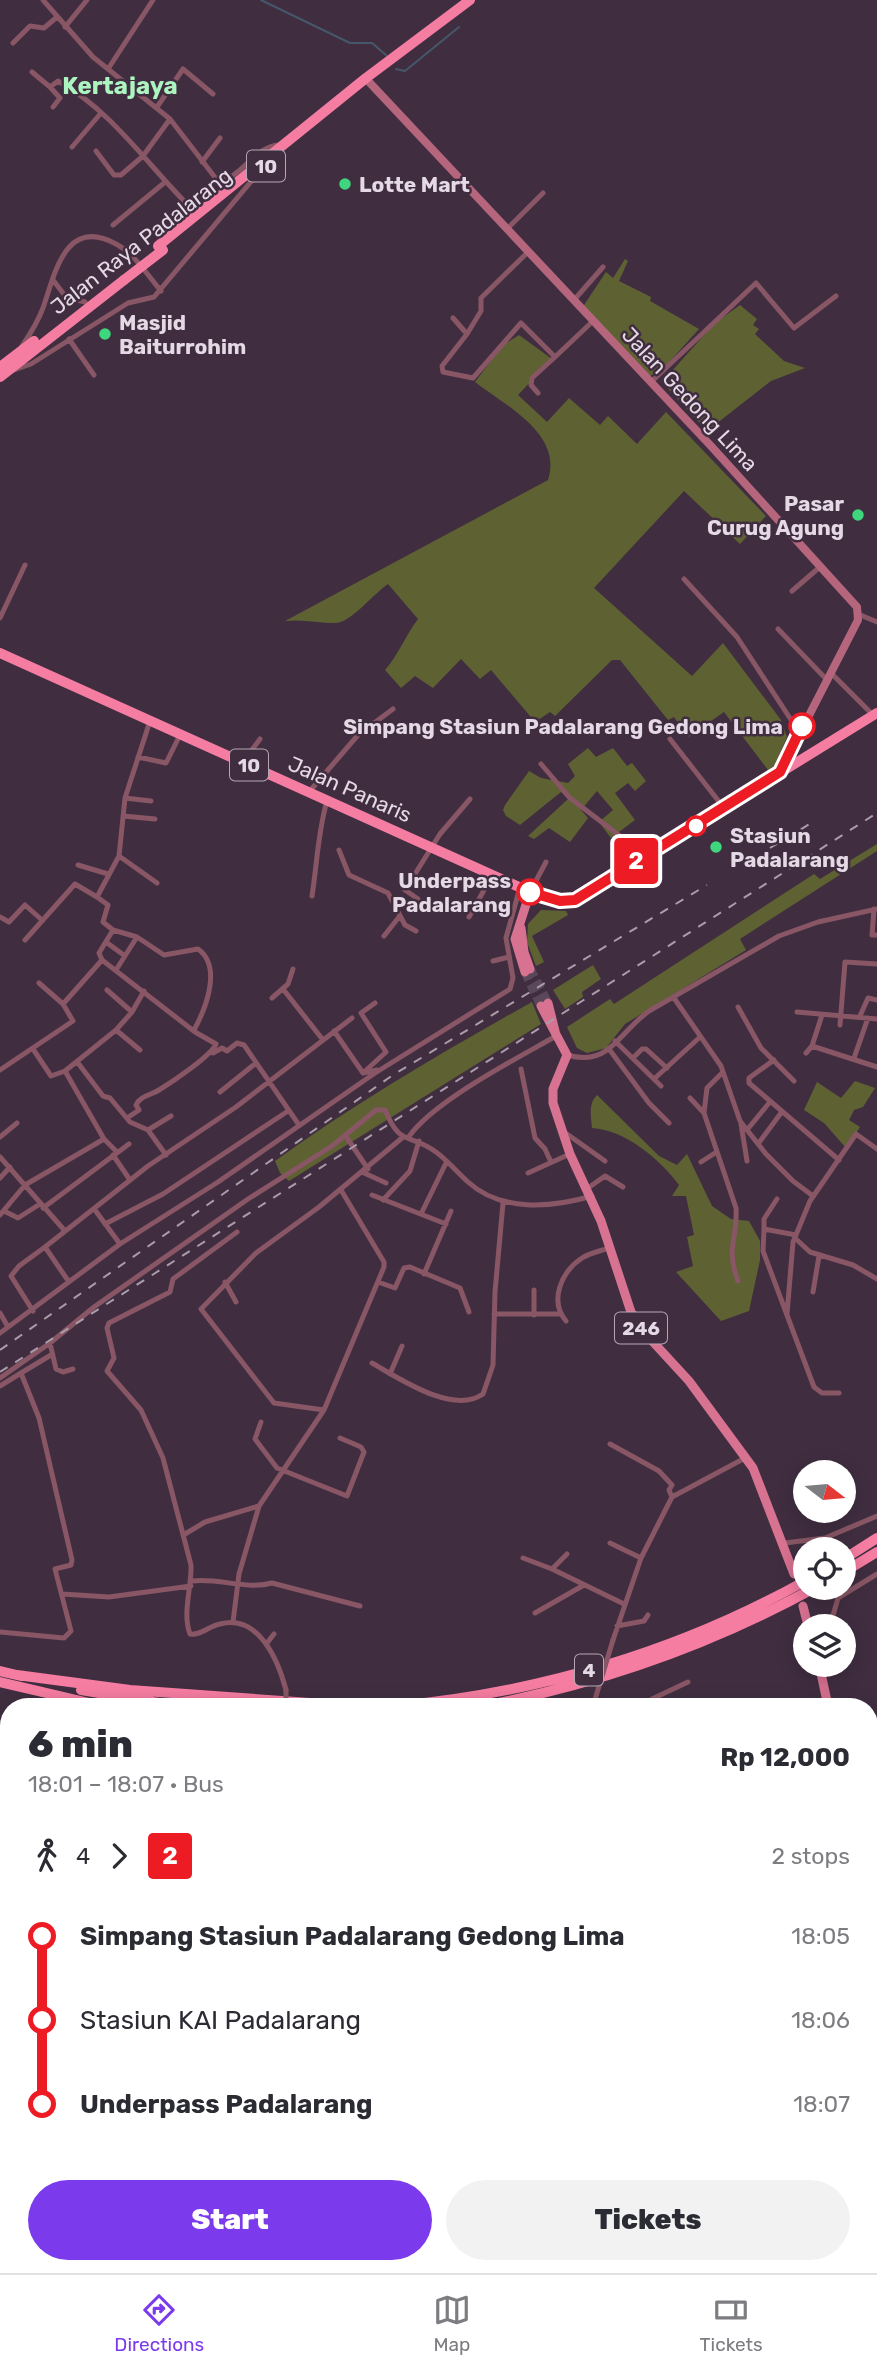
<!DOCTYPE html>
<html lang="en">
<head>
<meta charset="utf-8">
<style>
	:root { --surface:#fff; --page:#f2f2f3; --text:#2b2b33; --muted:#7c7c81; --line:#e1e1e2; --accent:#7c3aed }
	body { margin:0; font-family:Rubik,sans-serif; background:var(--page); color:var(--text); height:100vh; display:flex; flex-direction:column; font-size:26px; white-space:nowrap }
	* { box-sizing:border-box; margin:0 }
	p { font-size:23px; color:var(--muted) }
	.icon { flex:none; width:38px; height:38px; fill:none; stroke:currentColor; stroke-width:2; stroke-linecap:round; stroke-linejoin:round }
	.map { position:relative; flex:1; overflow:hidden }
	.drawer { position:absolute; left:0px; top:1698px; width:878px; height:576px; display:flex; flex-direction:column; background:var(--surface); border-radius:28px 28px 0 0; box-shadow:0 4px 18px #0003 }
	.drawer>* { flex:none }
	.badge { padding:0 14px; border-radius:5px; font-size:24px; line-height:46px }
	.needle { width:46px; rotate:106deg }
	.fabs { position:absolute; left:793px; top:1460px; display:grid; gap:14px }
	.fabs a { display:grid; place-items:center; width:63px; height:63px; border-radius:50%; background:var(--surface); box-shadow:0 4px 18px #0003; font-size:35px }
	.map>.badge { position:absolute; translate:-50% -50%; box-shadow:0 0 0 4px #fff }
	.legs { display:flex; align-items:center; gap:10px; height:77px; padding:0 28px; font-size:23px }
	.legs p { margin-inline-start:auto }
	.summary { display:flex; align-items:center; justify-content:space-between; height:119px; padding:0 28px }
	h1 { font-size:38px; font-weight:800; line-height:52px }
	.primary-button { display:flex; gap:14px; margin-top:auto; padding:14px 28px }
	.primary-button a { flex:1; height:80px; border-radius:42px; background:var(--accent); color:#fff; font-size:28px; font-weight:800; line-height:80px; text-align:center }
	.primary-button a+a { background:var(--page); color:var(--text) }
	ul { padding:0 28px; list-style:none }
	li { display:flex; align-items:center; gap:24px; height:84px; font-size:26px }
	li i { display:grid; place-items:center; width:10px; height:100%; margin:0 9px; background:currentColor }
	li i::after { content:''; width:18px; height:18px; margin:-9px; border:5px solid; border-radius:50%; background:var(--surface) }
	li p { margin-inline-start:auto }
	li:first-child i { background:linear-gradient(#0000 50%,currentColor 0) }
	li:last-child i { background:linear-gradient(currentColor 50%,#0000 0) }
	.menu { display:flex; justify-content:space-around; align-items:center; height:98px; border-top:2px solid var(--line); background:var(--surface); font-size:19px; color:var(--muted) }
	.menu a { display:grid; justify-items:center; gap:4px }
	.menu .active { color:var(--accent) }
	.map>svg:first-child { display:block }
	.green { fill:#5e6132 }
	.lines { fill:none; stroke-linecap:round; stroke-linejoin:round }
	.stream { stroke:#45586a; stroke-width:2 }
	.primary-tunnel { stroke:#594859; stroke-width:9; stroke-dasharray:9 4.5; stroke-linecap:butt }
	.street { stroke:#885664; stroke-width:5 }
	.secondary { stroke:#b5667d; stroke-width:8 }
	.primary { stroke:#d77291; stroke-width:9 }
	.highway { stroke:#f67da2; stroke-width:10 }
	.rail { stroke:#aa9caa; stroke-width:2; stroke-dasharray:9 9; stroke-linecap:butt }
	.street-bridge { stroke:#885664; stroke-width:5 }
	.highway-bridge { stroke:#f67da2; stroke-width:10 }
	.line-1-casing { stroke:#fff; stroke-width:16 }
	.line-1 { stroke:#ed1c24; stroke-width:10 }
	.poi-dot { fill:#3fd77d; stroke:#402e40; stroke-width:2.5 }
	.stop-1-dot { fill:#fff; stroke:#ed1c24; stroke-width:3.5 }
	.labels { text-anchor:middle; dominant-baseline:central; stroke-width:5; stroke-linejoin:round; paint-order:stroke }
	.shield { fill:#402e40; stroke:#b4a6b4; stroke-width:2 }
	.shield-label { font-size:19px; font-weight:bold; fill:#e5d9e5 }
	.poi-label { font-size:21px; font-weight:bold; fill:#e5d9e5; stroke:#402e40; text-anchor:start }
	.street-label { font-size:21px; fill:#e5d9e5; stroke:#402e40 }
	.stop-label { font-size:21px; font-weight:bold; fill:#e5d9e5; stroke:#402e40; text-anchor:end }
	.quarter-label { font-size:24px; font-weight:bold; fill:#acf4c0; stroke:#402e40 }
</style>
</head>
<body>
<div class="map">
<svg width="877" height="2273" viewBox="0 0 877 2273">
	<rect width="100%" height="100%" fill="#402e40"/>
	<path class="green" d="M625,259l3,2 -9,20 32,16 -1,4 49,28 -37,41 -12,6 -68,-68 24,-36 7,6z
		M740,305l17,14 -4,6 6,4 -4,5 29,27 21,7 -34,13 -64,50 -45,-49 53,-59z
		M519,335l33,24 -34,36 29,27 22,-24 31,27 8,-9 29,28 29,-32 100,104 -26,28 -56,-53 -90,97 98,88 31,-33 58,77 6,17 -12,28 -7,5 -44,-58 -36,25 -14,-20 -6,3 -48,-60h-8l-57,56 -5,-4 -15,10 -44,-52 -11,9 -19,-20 -28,29 -18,-12 -14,12 -16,-18c14,-16 20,-34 33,-51l-30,-35c-14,9 -37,39 -53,39 -17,0 -32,-4 -50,-2l263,-141c15,-46 -42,-74 -73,-98l28,-37z
		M588,748l8,9 17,-9 14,18 5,-3 14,18 -11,10 -7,-8 -13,10 20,27 -24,18 -12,-16 14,-12 -16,-19 -16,19 7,8 -18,24 -21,-14 -15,11 -6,-3 40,-37 -7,-7 -41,33 -14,-9 -3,-6 2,-5 24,-34 12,7 27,5 7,-7 -7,-12z
		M877,844v7l-137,88 6,11 -121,74 -19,24 -19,5 -10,-5 -10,-21 43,-28 4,5 200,-130 6,5z
		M541,910l25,1 2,4 -36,21 12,26 -8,4 -9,-24 1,-18z
		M593,965l8,14 -19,13 1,5 -18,12 -12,-19z
		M532,1002l9,22 -252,157 -9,-8 -5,-12c82,-59 169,-110 257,-159z
		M855,1081l20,7 -12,19 -9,3 -5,10 11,7 -14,21 -22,-25 -20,-13 13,-28 24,16z
		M597,1095l62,61 18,9 10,-11 25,52 19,13 18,2 11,20v19l-11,51 -28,10 -45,-49 17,-6 -6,-29 7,-2 -8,-39h-14l7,-11c-19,-26 -54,-55 -87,-57 -1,-12 -4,-24 5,-33z"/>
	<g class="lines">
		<path class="stream" d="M261,0l89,43h22l14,12
			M396,69l9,2 54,-44"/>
		<path class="primary-tunnel" d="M530,969l18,34
			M525,972l16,34"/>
		<path class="street" d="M43,0l50,57 77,62 47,61c24,1 37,-34 62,-35
			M65,27l22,-27
			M13,43l17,-17 14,2 13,-11
			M108,69l45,-69
			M32,72l18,15
			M53,107l7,-9 -10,-11 8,-6c52,29 86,79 127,121
			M157,107l26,-38 30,25
			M72,147l29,-34
			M96,151l18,24h7l22,-19 27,-37
			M202,162l18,-24
			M113,225l51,-42
			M507,229l36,-36
			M53,280l13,17 19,5
			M574,300l29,-33
			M453,318l14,16 -25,32 1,6 30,6 48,-55 34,34 -23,21 -1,7 7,8
			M467,334l14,-23v-13l47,-46
			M69,339l25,36
			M22,346c9,-13 16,-25 21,-38 12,-34 22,-92 73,-64 18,9 32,32 45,47
			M555,357l38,-36
			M14,370l17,-6 97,-61 26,-6 105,-125
			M651,382l105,-99 38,45 42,-32
			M684,579l53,58 62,95
			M792,591l29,-25
			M858,614l19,8
			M0,618l25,-53
			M778,629l50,52
			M832,674l41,41
			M150,721l-25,77 -6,58 -22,41 11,8 -5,17 10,8 24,7 27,18 34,-6c25,18 7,61 -4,81
			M670,739l54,69
			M138,757l28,6 14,-28
			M243,762l17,-23
			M541,764l29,34 50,38 17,23
			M309,792l49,-57 35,-26
			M125,798l26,3
			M123,816l32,3
			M339,850l10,25 39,18 17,32 11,6
			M119,856l38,27
			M78,865l30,9
			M530,892l16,-30
			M312,896c5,-32 6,-65 15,-95
			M418,899l-13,-9 35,-56 30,-35
			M874,909l-2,26h5
			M0,917l9,5 16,-17 17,15
			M469,917l24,-43
			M384,936l15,-19
			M25,940l50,-56 22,13
			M106,942l19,14
			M102,960l93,72 21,12c-5,12 -44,38 -57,46 -8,5 -19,6 -23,15l3,5 -12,8
			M493,961l16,-4
			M116,970l21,-33
			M283,989l40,51
			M107,990l25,22
			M272,998l16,-14 5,-15
			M674,998l47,68 19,55 26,33 27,27 20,15
			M63,1004l39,-44 -3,-7 14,-23
			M738,1007l23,41 33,33
			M797,1012l80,7
			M860,1016l8,-18 9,2
			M840,1025l5,-63 32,2
			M116,1030l16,-18 12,-21
			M334,1031l29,42 14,-3
			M615,1041l46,45
			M812,1046l65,21
			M33,1049l18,27 14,-5
			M609,1049l40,54 20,20
			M213,1053l9,-5 5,3 10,-8 7,2 55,80
			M806,1053l6,-7 10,-31
			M567,1055c43,12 50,-21 82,-44l130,-75 39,-14 59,-13
			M633,1058l9,-9h4l21,19
			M854,1058l14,-40
			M774,1060l-25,18v5l90,77
			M78,1063l25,33 7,2 20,24 18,8 18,25
			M521,1069l14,69 10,11 6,13
			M0,1070l73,-49 -10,-17 -24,-21
			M723,1072l-16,16 -3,25 32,95c2,31 -11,39 2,73
			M363,1073l23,-21 -25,-39 14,-10
			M654,1079l46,-42
			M220,1092l36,-29
			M690,1098l14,15
			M741,1124l6,37
			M148,1130l23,-14
			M747,1130l22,-27
			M562,1134h5l38,27
			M345,1135l23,34
			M0,1137l17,-14
			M408,1138c24,-36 108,-79 148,-102
			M104,1139l13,13
			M758,1144l23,-31
			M113,1155l17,25
			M0,1157l65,74
			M701,1162l14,-9
			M362,1172l24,11
			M528,1173l42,-19
			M0,1178l10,-11
			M588,1188l17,-12 18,11
			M372,1195l74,29
			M383,1200l27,-29 9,-30
			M43,1208l86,-64
			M95,1210l25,34
			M4,1211l14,7 22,-14
			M421,1214l25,-51
			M0,1215l25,-30 79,-46 -39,-68 51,-41 24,20
			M105,1224l58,-30 125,-83
			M764,1229v-10l13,-20
			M237,1232l-64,47 -3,13 -61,31 -2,5 7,30 -7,13 34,39 22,48 28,107c1,21 -9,48 -1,69 10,2 19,-8 30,-10 39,-10 58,36 66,66
			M796,1235l-32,-6 -1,22 51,136 8,6h17
			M796,1239l14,13 43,13 24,14
			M424,1274l27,-63
			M69,1282l-24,-35 103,-81 88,-59 116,-89
			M225,1282l11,20
			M378,1282l17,6 9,-20 6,-1 50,21 9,24
			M534,1290v25
			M813,1292l6,-36
			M33,1311l-22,-35 8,-10 26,-19
			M0,1313l8,14
			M494,1314h65
			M787,1314l6,-72 17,-41 46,-67 21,15
			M566,1321c-17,-20 -5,-49 16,-63 8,-5 18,-7 27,-10
			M0,1333l120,-89 98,-62 157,-109 135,-84 3,-11 -7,-40 14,-51
			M50,1343l6,26 7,3 10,-3
			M372,1363c28,16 81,52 111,31l10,-29 2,-73 8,-89
			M390,1374l12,-28
			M0,1378l50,-35 44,-36 154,-108 84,-53 44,-36h9c16,38 23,22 51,42 11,8 21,20 32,30 33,30 83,26 124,14
			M0,1386l21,-13
			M324,1410l-50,-7 -73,-94 55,-56 63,-46 83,-69
			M261,1422l-6,17 22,29 70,28 17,-44 -3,-5 -21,-9
			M610,1444l49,27 13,14 -3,5 3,7
			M185,1534l20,-12 54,-16
			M610,1543l31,15
			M785,1543l40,-5 52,-22
			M523,1558l29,11 72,35
			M552,1569l15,-15
			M193,1581c26,-3 55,9 79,2l88,23
			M62,1594l47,3 82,-11
			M535,1613l49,-28
			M233,1622l6,-48 20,-68 65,-96 60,-143v-5l-43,-72
			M617,1626l27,-5 4,-6
			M830,1626l8,-28 39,-24
			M0,1632l64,6 7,-7 -16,-62 16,-4 1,-5 -33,-142 -18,-45 30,-18
			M613,1640l28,-82 31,-61 73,-39
			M267,1643l7,-9
			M644,1706l8,-7 36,-17
			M0,1865l9,-1
			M870,1920l7,-1
			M870,2040l7,1
			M0,2112l9,-6
			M0,2143l9,3
			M870,2174h7
			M100,2264l1,9
			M563,2264l5,9
			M533,2273l1,-9
			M543,2273l1,-9"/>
		<path class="secondary" d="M370,83l341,363 146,161 1,13 -78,152
			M0,2005l9,-1"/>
		<path class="primary" d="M521,928l3,24 6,17
			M525,972l-10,-33 15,-47
			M548,1003l8,32
			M541,1006l26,49 -14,34v14l17,51 31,67 30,91 12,19 46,50 64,87 41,106
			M803,1606l5,20
			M819,1664l9,42
			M776,2273l1,-9"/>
		<path class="highway" d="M158,246l208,-168 104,-78
			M0,367l34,-26
			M0,377l124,-97
			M0,653l530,239 30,9 15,-2 302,-186
			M844,1559l33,-21
			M844,1572l33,-20
			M0,1671l21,5
			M17,1675l113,15 222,16
			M0,1682l102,24
			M81,1690l96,16
			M396,1706c143,-13 284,-55 409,-125
			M484,1706c118,-23 227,-61 332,-119"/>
		<path class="rail" d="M770,848l43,-26
			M0,1350l393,-275 314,-190
			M0,1372l877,-559"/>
		<path class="street-bridge" d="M286,1706v-16
			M593,1706l20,-66"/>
		<path class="highway-bridge" d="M124,280l39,-30"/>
	</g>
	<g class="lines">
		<defs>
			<path id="line-1" d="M530,892l30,9 15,-1 205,-128 22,-46"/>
		</defs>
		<use href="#line-1" class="line-1-casing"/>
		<use href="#line-1" class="line-1"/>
	</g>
	<g class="poi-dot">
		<circle cx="345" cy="184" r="7"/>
		<circle cx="105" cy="334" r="7"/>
		<circle cx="858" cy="515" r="7"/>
		<circle cx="716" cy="847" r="7"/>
	</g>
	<g class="stop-1-dot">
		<circle cx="802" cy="726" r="12"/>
		<circle cx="696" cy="826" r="9"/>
		<circle cx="530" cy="892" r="12"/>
	</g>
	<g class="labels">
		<g class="shield">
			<rect x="247" y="150.5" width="38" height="31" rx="5"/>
			<rect x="230" y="749.5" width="38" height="31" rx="5"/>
			<rect x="615" y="1312.5" width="52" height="31" rx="5"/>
			<rect x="575" y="1654.5" width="28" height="31" rx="5"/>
		</g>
		<g class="shield-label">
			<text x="266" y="166">10</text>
			<text x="249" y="765">10</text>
			<text x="641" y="1328">246</text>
			<text x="589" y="1670">4</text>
		</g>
		<g class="poi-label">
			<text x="359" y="184">Lotte Mart</text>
			<text x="119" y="322">Masjid<tspan x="119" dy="24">Baiturrohim</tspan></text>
			<text x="844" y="503" text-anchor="end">Pasar<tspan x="844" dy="24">Curug Agung</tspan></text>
			<text x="730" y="835">Stasiun<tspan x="730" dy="24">Padalarang</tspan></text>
		</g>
		<g class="street-label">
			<text transform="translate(141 241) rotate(-38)">Jalan Raya Padalarang</text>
			<text transform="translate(690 399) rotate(47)">Jalan Gedong Lima</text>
			<text transform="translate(350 789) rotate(24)">Jalan Panaris</text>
		</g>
		<g class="stop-label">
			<text x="783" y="726">Simpang Stasiun Padalarang Gedong Lima</text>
			<text x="511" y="880">Underpass<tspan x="511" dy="24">Padalarang</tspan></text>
		</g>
		<g class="quarter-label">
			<text x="120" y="86">Kertajaya</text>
		</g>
	</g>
</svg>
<div class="fabs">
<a><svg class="needle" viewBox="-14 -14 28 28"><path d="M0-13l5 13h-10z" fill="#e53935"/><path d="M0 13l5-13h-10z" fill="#7c7c81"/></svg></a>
<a><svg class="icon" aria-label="locate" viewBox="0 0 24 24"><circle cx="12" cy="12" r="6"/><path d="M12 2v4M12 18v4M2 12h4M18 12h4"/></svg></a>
<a><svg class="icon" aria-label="layers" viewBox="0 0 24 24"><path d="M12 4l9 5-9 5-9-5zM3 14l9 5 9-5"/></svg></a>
</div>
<b class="badge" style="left:636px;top:861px;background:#ed1c24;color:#fff">2</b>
<section class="drawer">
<div class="summary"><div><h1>6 min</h1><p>18:01 – 18:07 · Bus</p></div><b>Rp 12,000</b></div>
<div class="legs"><svg class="icon" aria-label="walk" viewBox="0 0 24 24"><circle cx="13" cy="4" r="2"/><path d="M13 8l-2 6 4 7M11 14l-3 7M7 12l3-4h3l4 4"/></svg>4<svg class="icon" aria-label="forward" viewBox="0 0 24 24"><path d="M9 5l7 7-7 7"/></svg><b class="badge" style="background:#ed1c24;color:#fff">2</b><p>2 stops</p></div>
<ul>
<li><i style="color:#ed1c24"></i><b>Simpang Stasiun Padalarang Gedong Lima</b><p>18:05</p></li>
<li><i style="color:#ed1c24"></i><span>Stasiun KAI Padalarang</span><p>18:06</p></li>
<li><i style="color:#ed1c24"></i><b>Underpass Padalarang</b><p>18:07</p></li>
</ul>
<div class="primary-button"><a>Start</a><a>Tickets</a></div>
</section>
</div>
<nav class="menu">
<a class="active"><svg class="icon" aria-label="directions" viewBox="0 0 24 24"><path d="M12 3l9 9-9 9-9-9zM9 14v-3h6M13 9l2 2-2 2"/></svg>Directions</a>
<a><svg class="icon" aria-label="map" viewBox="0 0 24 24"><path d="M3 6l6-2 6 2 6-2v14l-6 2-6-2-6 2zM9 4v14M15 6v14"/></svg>Map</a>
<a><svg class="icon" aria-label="tickets" viewBox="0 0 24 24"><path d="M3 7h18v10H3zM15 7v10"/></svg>Tickets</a>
</nav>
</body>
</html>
